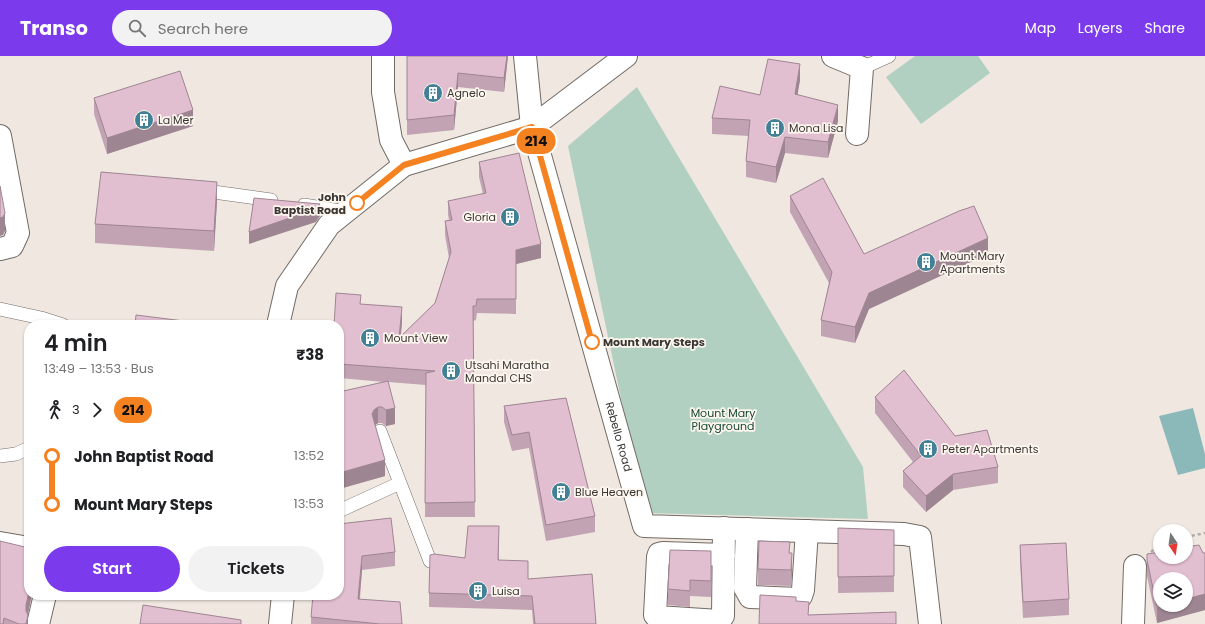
<!DOCTYPE html>
<html lang="en">
<head>
<meta charset="utf-8">
<style>
	:root { --surface:#fff; --page:#f2f2f2; --text:#202124; --muted:#757577; --accent:#7c3aed }
	body { margin:0; font-family:Poppins,sans-serif; background:var(--page); color:var(--text); height:100vh; display:flex; flex-direction:column; font-size:15px; white-space:nowrap }
	* { box-sizing:border-box; margin:0 }
	p { font-size:13px; color:var(--muted) }
	.icon { flex:none; width:22px; height:22px; fill:none; stroke:currentColor; stroke-width:2; stroke-linecap:round; stroke-linejoin:round }
	.map { position:relative; flex:1; overflow:hidden }
	.details { position:absolute; left:24px; top:264px; width:320px; height:280px; display:flex; flex-direction:column; background:var(--surface); border-radius:16px; box-shadow:0 1px 3px #0004 }
	.details>* { flex:none }
	.badge { padding:0 8px; border-radius:13px; font-size:14px; line-height:26px }
	.needle { width:26px; rotate:167deg }
	.tools { position:absolute; left:1153px; top:468px; display:grid; gap:8px }
	.tools a { display:grid; place-items:center; width:40px; height:40px; border-radius:50%; background:var(--surface); box-shadow:0 1px 3px #0004; font-size:20px }
	.map>.badge { position:absolute; translate:-50% -50%; box-shadow:0 0 0 2px #fff }
	.legs { display:flex; align-items:center; gap:6px; height:44px; padding:0 20px; font-size:13px }
	.legs p { margin-inline-start:auto }
	.head { display:flex; align-items:center; justify-content:space-between; height:68px; padding:0 20px }
	h1 { font-size:22px; font-weight:600; line-height:30px }
	.button { display:flex; gap:8px; margin-top:auto; padding:8px 20px }
	.button a { flex:1; height:46px; border-radius:24px; background:var(--accent); color:#fff; font-size:16px; font-weight:600; line-height:46px; text-align:center }
	.button a+a { background:var(--page); color:var(--text) }
	ul { padding:0 20px; list-style:none }
	li { display:flex; align-items:center; gap:14px; height:48px; font-size:15px }
	li i { display:grid; place-items:center; width:6px; height:100%; margin:0 5px; background:currentColor }
	li i::after { content:''; width:10px; height:10px; margin:-5px; border:3px solid; border-radius:50%; background:var(--surface) }
	li p { margin-inline-start:auto }
	li:first-child i { background:linear-gradient(#0000 50%,currentColor 0) }
	li:last-child i { background:linear-gradient(currentColor 50%,#0000 0) }
	header { display:flex; align-items:center; gap:24px; box-sizing:border-box; height:56px; padding:0 20px; background:var(--accent); color:#fff }
	header strong { font-size:19px }
	nav { display:flex; gap:22px; margin-inline-start:auto; font-size:14px }
	.search { width:280px; height:36px; background:var(--page); display:flex; align-items:center; gap:10px; box-sizing:border-box; padding:0 14px; border-radius:22px; color:var(--muted); font-size:15px }
	.map>svg:first-child { display:block }
	.green { fill:#b1d0c1 }
	.water { fill:#8bb9b9 }
	.lines { fill:none; stroke-linecap:round; stroke-linejoin:round }
	.lane-casing { stroke:#726b65; stroke-width:14 }
	.street-casing { stroke:#726b65; stroke-width:24 }
	.path { stroke:#b2aca5; stroke-width:2.5; stroke-dasharray:3 3; stroke-linecap:butt }
	.lane { stroke:#fff; stroke-width:13 }
	.street { stroke:#fff; stroke-width:22 }
	.wall { fill:#c2a3b4 }
	.shaded-wall { fill:#9e8592 }
	.building { fill:#e2bed1; stroke:#9e8592 }
	.line-1-casing { stroke:#fff; stroke-width:9 }
	.line-1 { stroke:#f58220; stroke-width:6 }
	.stop-1-dot { fill:#fff; stroke:#f58220; stroke-width:2 }
	.labels { text-anchor:middle; dominant-baseline:central; stroke-width:3.5; stroke-linejoin:round; paint-order:stroke }
	.poi-label { font-size:11px; fill:#393633; stroke:#fdf6ee; text-anchor:start }
	.stop-label { font-size:11px; font-weight:bold; fill:#393633; stroke:#fdf6ee; text-anchor:end }
	.park-label { font-size:11px; fill:#164834; stroke:#fdf6ee }
	.street-label { font-size:11px; fill:#393633; stroke:#fdf6ee }
</style>
</head>
<body>
<header>
<strong>Transo</strong>
<div class="search"><svg class="icon" aria-label="search" viewBox="0 0 24 24"><circle cx="10" cy="10" r="6"/><path d="M15 15l6 6"/></svg>Search here</div>
<nav><a>Map</a><a>Layers</a><a>Share</a></nav>
</header>
<div class="map">
<svg width="1205" height="568" viewBox="0 0 1205 568">
	<rect width="100%" height="100%" fill="#f0e8e0"/>
	<path class="green" d="M915,0h63l12,17 -69,51 -35,-47z
		M637,31l226,380 5,52 -223,-6 -77,-367z"/>
	<path class="water" d="M1193,352l12,46v14l-27,7 -19,-59z"/>
	<g class="lines">
		<defs>
			<path id="lane" d="M862,12l27,-12
				M199,134l72,10
				M304,149l42,7
				M0,253l41,9 22,7
				M380,375l50,130
				M0,400l16,-2 13,-6
				M339,455l61,-28"/>
			<g id="street">
				<path d="M383,0v36l8,48 13,25"/>
				<path id="s1" d="M525,0l7,71 112,399 260,8 16,3 10,87"/>
				<path d="M833,0l29,12 -5,66"/>
				<path d="M0,80l18,97 -6,13 -12,3"/>
				<path d="M278,269l9,-39 42,-61 75,-60 128,-38 94,-71"/>
				<path d="M747,473l-2,59 5,9 48,2 3,-3 2,-6 4,-59"/>
				<path d="M0,487l29,5"/>
				<path d="M724,499l-61,-2 -4,1 -1,3 -3,58 2,2 62,4 4,-5 1,-88"/>
				<path d="M38,568l7,-29"/>
				<path d="M280,568l3,-29"/>
				<path d="M1133,568l2,-58"/>
			</g>
		</defs>
		<use href="#lane" class="lane-casing"/>
		<use href="#street" class="street-casing"/>
		<path class="path" d="M1186,481l19,-4
			M1151,496l9,-8"/>
		<use href="#lane" class="lane"/>
		<use href="#street" class="street"/>
	</g>
	<path class="wall" d="M407,0h101l-4,36 -46,-5 -4,43 -47,5z
		M800,24l-3,15 41,26 -10,37 -43,-5 -9,30 -30,-6v-16l3,-25 -37,-2v-16l48,-23z
		M94,42l99,28 -86,28 -13,-40z
		M479,106l62,96 -25,6v50l-39,-1 -1,7 -3,1 2,196h-50l1,-132 -38,-3 7,42 -9,2 -4,-3h-4l-3,2 10,51 -46,13v-97l45,-10 -45,-4v-53l22,-21 41,17 -1,16 34,-34 14,-45 -4,-23v-14l4,-1 -1,-5v-14l35,-7 -4,-17z
		M790,140l74,58h124l-119,55 -14,34 -34,-7v-16l8,-37 -39,-71z
		M217,145l-3,50 -119,-8v-19z
		M875,341l80,39 43,31v16l-45,7 -27,22 -23,-25v-16l10,-9 -38,-49z
		M566,342l29,118v16l-49,9 -17,-93 -17,3 -8,-29v-16z
		M339,468l56,28v14l-33,4 -2,29 42,25h-91v-7l28,-22z
		M838,472l56,2v62l-56,1z
		M499,484v20l97,64h-63l-1,-14 -103,-3v-14l36,-35z
		M0,485l32,54 -4,19v10h-28z
		M1020,489l49,54v16l-46,3 -3,-57z
		M711,495v46l-21,-1v11l-22,-2v-16z
		M790,497l2,16 -1,17 -33,-1v-16z
		M1203,497h2v57l-48,13 -10,-47v-22z"/>
	<path class="shaded-wall" d="M507,0h1l-4,36v-14z
		M800,8v16l-5,30v-16z
		M458,17v14l-4,43v-15z
		M838,49v16l-10,37v-16z
		M193,54v16l-86,28v-16z
		M785,81v16l-9,30v-16z
		M217,126v19l-3,50v-20z
		M320,148v12l-4,6 -67,22v-12z
		M5,157v18l-2,4 -3,1v-18z
		M988,182v16l-119,55 -14,34v-16l14,-34z
		M541,188v14l-25,6v50v-64z
		M402,251v14l-3,32v-15z
		M378,351v16l-4,3 -2,-12 2,-4z
		M395,352v16l-9,2v-16z
		M385,404v16l-46,13v-16z
		M953,418v16l-27,22v-16z
		M792,497v16l-1,17v-16z
		M362,500v14l-4,43v-14z
		M29,536v3h3l-6,26v-16z
		M1205,538v16l-48,13v-16l9,-2h20v-6z
		M28,559v9h-2z"/>
	<path class="building" d="M407,0h100l-3,22 -46,-5 -4,42 -47,5z
		M768,3l32,5 -5,30 43,11 -10,37 -43,-5 -9,30 -30,-6 4,-41 -38,-2 8,-32 40,9z
		M180,15l13,39 -86,28 -13,-40z
		M519,97l22,91 -25,6v49h-39l-1,7h-3l2,196 -50,1 1,-130 9,-2 -96,-7v-39h-5l2,-32 25,2 -1,9 42,3 -3,31 36,-35 16,-51 -6,-31 7,-1 -4,-19 38,-8 -7,-31z
		M101,116l116,10 -3,49 -119,-7z
		M823,122l41,76 95,-43 15,-5 14,32 -119,55 -14,34 -34,-7 11,-48 -42,-76z
		M0,130l5,27 -2,4 -3,1z
		M254,142l66,6 -4,5 -67,23z
		M136,259l72,9v1h-73z
		M904,314l51,66 32,-6 11,37 -45,7 -27,22 -23,-25 18,-15 -46,-59z
		M388,325l7,27 -9,2 -4,-3h-4l-4,3 -2,4 13,46 -46,13v-81z
		M566,342l29,118 -49,9 -17,-93 -17,3 -8,-29z
		M391,462l4,34 -33,4 -4,43 42,3 2,22h-22l-69,-7 2,-22h26v-71z
		M468,470h31l-1,34 30,1v18l64,-5 4,50h-61l-3,-28 -103,-3 1,-38 4,-1 31,4z
		M838,472l56,2v46l-56,1z
		M0,485l29,7v44l-3,13v6l2,4 -2,9h-7l-15,-6 -1,6h-3z
		M759,485l31,1 -1,11h3l-1,17 -33,-1z
		M1066,487l3,56 -46,3 -3,-57z
		M1199,489l4,8h2v41l-19,5v-20h-26v26h6l-9,2 -10,-47v-6l13,-2v5h26v-10z
		M670,494l41,1v30l-21,-1v11l-22,-2z
		M760,539l36,2v4l13,1 -1,13 88,-3v12h-137z
		M143,549l98,15v4h-101z"/>
	<g class="lines">
		<defs>
			<path id="line-1" d="M357,147l47,-38 128,-38 60,215"/>
		</defs>
		<use href="#line-1" class="line-1-casing"/>
		<use href="#line-1" class="line-1"/>
	</g>
	<defs>
		<symbol id="building-disc" viewBox="-11 -11 22 22"><circle r="9.5" fill="#428096" stroke="#fdf6ee"/><path d="M-4-6H4V6H1V3H-1V6H-4ZM-2.5-4.3h1.7v1.8h-1.7ZM.8-4.3h1.7v1.8H.8ZM-2.5-1h1.7V.8h-1.7ZM.8-1h1.7V.8H.8Z" fill="#fff"/></symbol>
	</defs>
	<g fill-rule="evenodd">
		<use href="#building-disc" x="422" y="26" width="22" height="22"/>
		<use href="#building-disc" x="133" y="53" width="22" height="22"/>
		<use href="#building-disc" x="764" y="61" width="22" height="22"/>
		<use href="#building-disc" x="499" y="150" width="22" height="22"/>
		<use href="#building-disc" x="915" y="195" width="22" height="22"/>
		<use href="#building-disc" x="359" y="271" width="22" height="22"/>
		<use href="#building-disc" x="440" y="304" width="22" height="22"/>
		<use href="#building-disc" x="917" y="382" width="22" height="22"/>
		<use href="#building-disc" x="550" y="425" width="22" height="22"/>
		<use href="#building-disc" x="467" y="524" width="22" height="22"/>
	</g>
	<g class="stop-1-dot">
		<circle cx="357" cy="147" r="7"/>
		<circle cx="592" cy="286" r="7"/>
	</g>
	<g class="labels">
		<g class="poi-label">
			<text x="447" y="37">Agnelo</text>
			<text x="158" y="64">La Mer</text>
			<text x="789" y="72">Mona Lisa</text>
			<text x="496" y="161" text-anchor="end">Gloria</text>
			<text x="940" y="200">Mount Mary<tspan x="940" dy="13">Apartments</tspan></text>
			<text x="384" y="282">Mount View</text>
			<text x="465" y="309">Utsahi Maratha<tspan x="465" dy="13">Mandal CHS</tspan></text>
			<text x="942" y="393">Peter Apartments</text>
			<text x="575" y="436">Blue Heaven</text>
			<text x="492" y="535">Luisa</text>
		</g>
		<g class="stop-label">
			<text x="346" y="141">John<tspan x="346" dy="13">Baptist Road</tspan></text>
			<text x="603" y="286" text-anchor="start">Mount Mary Steps</text>
		</g>
		<g class="park-label">
			<text x="723" y="357">Mount Mary<tspan x="723" dy="13">Playground</tspan></text>
		</g>
		<g class="street-label">
			<text stroke="none"><textPath href="#s1" startOffset="393">Rebello Road</textPath></text>
		</g>
	</g>
</svg>
<div class="tools">
<a><svg class="needle" viewBox="-14 -14 28 28"><path d="M0-13l5 13h-10z" fill="#e53935"/><path d="M0 13l5-13h-10z" fill="#757577"/></svg></a>
<a><svg class="icon" aria-label="layers" viewBox="0 0 24 24"><path d="M12 4l9 5-9 5-9-5zM3 14l9 5 9-5"/></svg></a>
</div>
<b class="badge" style="left:536px;top:85px;background:#f58220;color:#111">214</b>
<section class="details">
<div class="head"><div><h1>4 min</h1><p>13:49 – 13:53 · Bus</p></div><b>₹38</b></div>
<div class="legs"><svg class="icon" aria-label="walk" viewBox="0 0 24 24"><circle cx="13" cy="4" r="2"/><path d="M13 8l-2 6 4 7M11 14l-3 7M7 12l3-4h3l4 4"/></svg>3<svg class="icon" aria-label="forward" viewBox="0 0 24 24"><path d="M9 5l7 7-7 7"/></svg><b class="badge" style="background:#f58220;color:#111">214</b></div>
<ul>
<li><i style="color:#f58220"></i><b>John Baptist Road</b><p>13:52</p></li>
<li><i style="color:#f58220"></i><b>Mount Mary Steps</b><p>13:53</p></li>
</ul>
<div class="button"><a>Start</a><a>Tickets</a></div>
</section>
</div>
</body>
</html>
